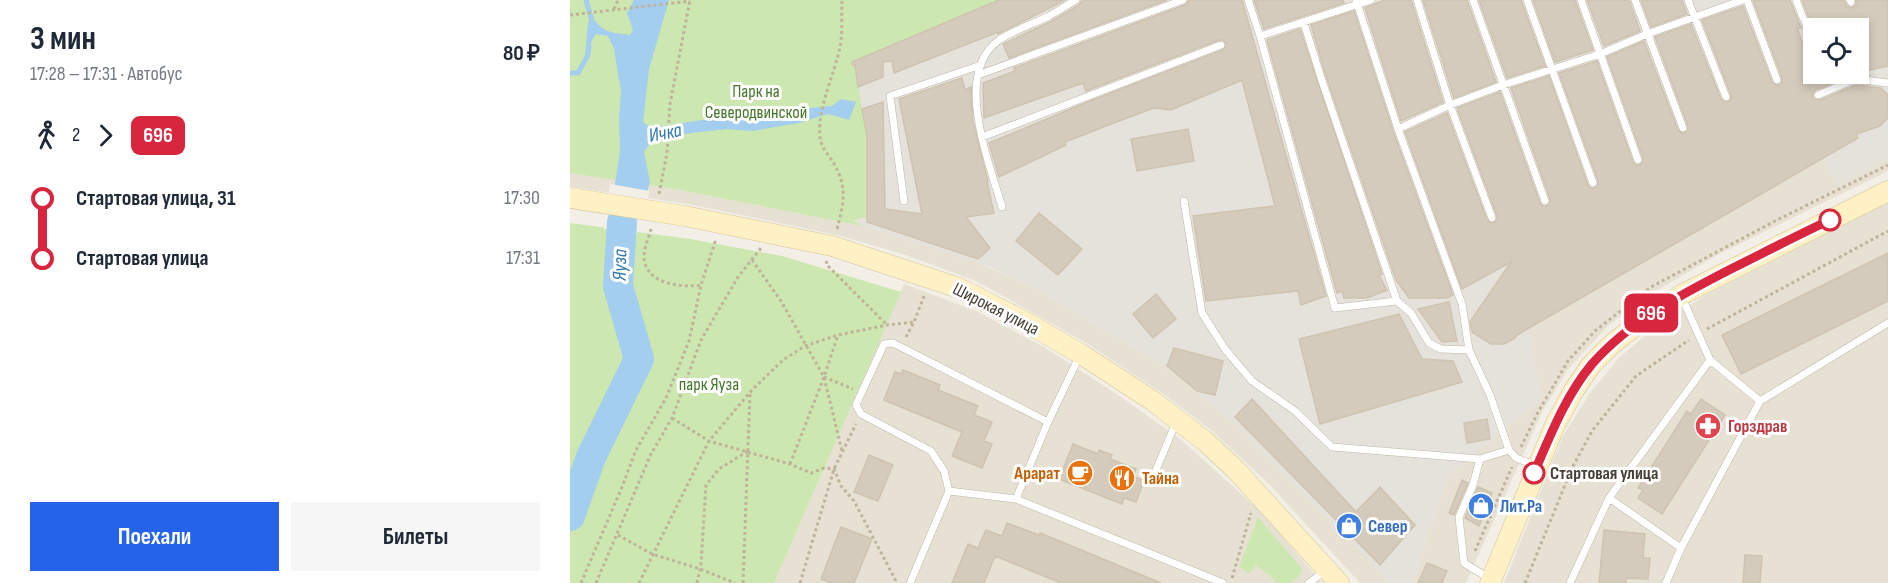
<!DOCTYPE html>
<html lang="ru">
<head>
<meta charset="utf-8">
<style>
	:root { --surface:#fff; --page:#f6f6f7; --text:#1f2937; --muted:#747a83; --accent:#2563eb }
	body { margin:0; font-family:"Sofia Sans Condensed",sans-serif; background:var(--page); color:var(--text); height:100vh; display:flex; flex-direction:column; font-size:22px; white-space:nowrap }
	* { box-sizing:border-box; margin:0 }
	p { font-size:20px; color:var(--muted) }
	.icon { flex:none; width:33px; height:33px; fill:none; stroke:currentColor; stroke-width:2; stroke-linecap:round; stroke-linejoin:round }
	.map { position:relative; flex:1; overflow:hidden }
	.sheet { display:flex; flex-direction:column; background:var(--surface); width:570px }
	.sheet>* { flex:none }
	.badge { padding:0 12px; border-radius:9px; font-size:21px; line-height:39px }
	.controls { position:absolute; left:1233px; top:18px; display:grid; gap:12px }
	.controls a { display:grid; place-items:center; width:66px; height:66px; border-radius:0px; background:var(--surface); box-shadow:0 3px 9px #0003; font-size:30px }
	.map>.badge { position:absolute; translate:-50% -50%; box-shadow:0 0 0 3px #fff }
	.legs { display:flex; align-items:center; gap:9px; height:66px; padding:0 30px; font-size:20px }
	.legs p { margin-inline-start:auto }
	.summary { display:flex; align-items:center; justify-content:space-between; height:102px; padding:0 30px }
	h1 { font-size:33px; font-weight:700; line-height:45px }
	.cta { display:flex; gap:12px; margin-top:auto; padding:12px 30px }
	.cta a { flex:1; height:69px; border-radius:0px; background:var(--accent); color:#fff; font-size:24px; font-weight:700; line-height:69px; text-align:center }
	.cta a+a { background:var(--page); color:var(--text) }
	ul { padding:0 30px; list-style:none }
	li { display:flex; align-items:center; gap:21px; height:60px; font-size:22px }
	li i { display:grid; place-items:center; width:9px; height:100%; margin:0 8px; background:currentColor }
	li i::after { content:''; width:15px; height:15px; margin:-8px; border:4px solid; border-radius:50%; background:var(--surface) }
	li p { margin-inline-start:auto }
	li:first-child i { background:linear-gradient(#0000 50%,currentColor 0) }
	li:last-child i { background:linear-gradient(currentColor 50%,#0000 0) }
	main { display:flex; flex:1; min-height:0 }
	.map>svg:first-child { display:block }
	.residential { fill:#e7e1d4 }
	.industrial { fill:#e5e1db; fill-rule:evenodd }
	.green { fill:#cce7af }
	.water { fill:#a3ceef }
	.pier { fill:#f3efe6 }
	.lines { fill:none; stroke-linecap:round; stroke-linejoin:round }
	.stream { stroke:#a3ceef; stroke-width:5 }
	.river { stroke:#a3ceef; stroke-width:30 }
	.building { fill:#d4cbbc; stroke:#cfc3af; stroke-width:1.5 }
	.lane-casing { stroke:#beb7a9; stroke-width:8 }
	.secondary-casing { stroke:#d2c497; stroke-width:21 }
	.path { stroke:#c0b39a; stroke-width:3; stroke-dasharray:3 3; stroke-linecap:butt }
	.lane { stroke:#fff; stroke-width:7 }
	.secondary { stroke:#fef1c5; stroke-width:20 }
	.line-1-casing { stroke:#fff; stroke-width:14 }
	.line-1 { stroke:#d7263d; stroke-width:9 }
	.stop-1-dot { fill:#fff; stroke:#d7263d; stroke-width:3 }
	.labels { text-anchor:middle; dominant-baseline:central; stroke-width:6; stroke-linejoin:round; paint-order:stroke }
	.park-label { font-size:18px; fill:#45762a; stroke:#fff }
	.street-label { font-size:18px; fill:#464036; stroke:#fff }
	.health-label { font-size:18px; font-weight:bold; fill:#be3a42; stroke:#fff; text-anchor:start }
	.food-label { font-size:18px; font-weight:bold; fill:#c56008; stroke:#fff; text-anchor:end }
	.stop-label { font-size:18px; font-weight:bold; fill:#464036; stroke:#fff; text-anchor:start }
	.shop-label { font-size:18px; font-weight:bold; fill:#366cbe; stroke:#fff; text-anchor:start }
	.water-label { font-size:20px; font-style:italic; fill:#3077b0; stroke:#fff }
</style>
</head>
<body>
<main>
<section class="sheet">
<div class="summary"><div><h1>3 мин</h1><p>17:28 – 17:31 · Автобус</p></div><b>80 ₽</b></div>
<div class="legs"><svg class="icon" aria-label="walk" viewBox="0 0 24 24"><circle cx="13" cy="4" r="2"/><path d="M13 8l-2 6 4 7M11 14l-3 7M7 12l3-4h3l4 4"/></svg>2<svg class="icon" aria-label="forward" viewBox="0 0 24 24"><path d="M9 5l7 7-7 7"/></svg><b class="badge" style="background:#d7263d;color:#fff">696</b></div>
<ul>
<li><i style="color:#d7263d"></i><b>Стартовая улица, 31</b><p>17:30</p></li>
<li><i style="color:#d7263d"></i><b>Стартовая улица</b><p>17:31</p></li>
</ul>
<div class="cta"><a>Поехали</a><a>Билеты</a></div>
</section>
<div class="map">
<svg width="1318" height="583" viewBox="0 0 1318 583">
	<rect width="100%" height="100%" fill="#f3efe6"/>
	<path class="residential" d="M1252,158l16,26 50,-25v12l-167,82 -67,39 -45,33 -40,43 -26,42 -77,173h-55l39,-110 91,-73 -13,-72z
		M0,173l110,17 183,36 111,35 59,26 133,80 69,56 157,160h-32l-91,-99 -57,-53 -50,-38 -79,-52 -107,-60 -73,-27 -66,-19 -149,-31 -118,-17z
		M1318,202v381h-384l59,-147 27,-43 29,-35 35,-30 55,-35z
		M334,284l72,27 68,36 74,48 62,44 80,72 62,72h-548z"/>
	<path class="industrial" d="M429,0h889v159l-50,25 -16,-26 -293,170 12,72 -91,73 -39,110h-19l-157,-160 -69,-56 -133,-80 -46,-21 -124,-40 -10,-6 14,-3v-81l-13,-75zM1244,28h44v46h-44z"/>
	<path class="green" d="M0,0h429l-145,61 13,75v81l-14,3 10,6 -183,-36 -110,-17z
		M0,223l120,16 92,17 119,36 -127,291h-204z
		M688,517l44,52 -1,5 -10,9h-13l-22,-18 -7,9 -10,-7z"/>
	<path class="water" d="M64,0h35l-20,69 -6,53 8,6 77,-12 7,-5 32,1 65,-6 9,-7 15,3 -7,18 -21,-6 -29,9 -47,8 -25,-2 -61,7 -14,4 -8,12 6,30 -21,70 -11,11 -12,-24 14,-87 -1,-35 2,-25 -7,-43 -6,-13 -12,-2c-6,7 -5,15 -11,22l3,-33 3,-8c9,15 19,19 36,19l2,2 4,-6 -6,-17z"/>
	<path class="pier" d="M40,184l40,7 -13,43 -33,-5z"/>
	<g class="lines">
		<path class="stream" d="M16,0l6,21
			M0,73h8l10,-18 1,-9"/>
		<path class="river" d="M0,516l21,-59 48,-98 -21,-73 4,-64"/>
	</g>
	<path class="building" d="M429,0h66l-67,34v-2l-104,41 -2,-12 -9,1v15l-25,10 -3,-22h-3v-3z
		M512,0h85l-158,58 -6,-14 49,-23 27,-16z
		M619,0h53l84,296 -25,9 -3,-14 -92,10 -13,-85 82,-10 -33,-126 -71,30 -17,-2 -27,10 -62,24 1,3 -67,32 -10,-34 101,-42 133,-51 3,-6 -2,-4h-5l-133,51 -3,-8 -99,35 -1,-35 32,-12 -1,-3 171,-63z
		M684,0h89l1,3 -80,26z
		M815,0h26l32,102 -42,19 -36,-113z
		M853,0h44l29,82 -42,16z
		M909,0h42l24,66 -38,12z
		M963,0h42l18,50 -38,12z
		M1017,0h42l11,31 -36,15z
		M1071,0h41l5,14 -36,13z
		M1183,0h37l11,28h-4l17,46h42l-41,16 -3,5 2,4 6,1 37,-15 24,3 7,7v23l-8,8 -24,8 2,4 -341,197 -2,3 -11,6h-13l-19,-12 -2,-10 41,-60 -49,27 -57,-157 42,-19 40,107 4,3h3l3,-7 -40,-108 43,-16 40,111 3,3h4l3,-7 -39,-111 38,-12 39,109 3,3h4l3,-7 -39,-108 38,-12 36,101 3,3h4l3,-7 -36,-101 37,-16 34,89 4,3h3l3,-7 -33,-89 36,-13 30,75 6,3 4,-2v-5l-29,-75 41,-14 29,76 4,3h3l3,-7z
		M1232,0h42l3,6 4,2 5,-3v-5h32v66l-23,5 4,4 -12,-1 1,-46h-45z
		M784,11l39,120 60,164 -6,3h-38l-13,-18 -70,-204 -15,-51z
		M730,29l82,245 -3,1 8,15 -20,8h-23l-2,-7 -5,2 -70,-253z
		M392,78l3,12 6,-3 2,35 15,59 -1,1 7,31 -28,4 24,31 -12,11 -111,-37v-86l-5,-27 21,-7 2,107 37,5 -23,-115z
		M618,129l6,32 -57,10 -6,-32z
		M469,213l43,36 -24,26 -42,-34z
		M1318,253v48l-147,73 -19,-39z
		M586,294l20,25 -23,19 -20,-24z
		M879,302l8,39 -15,1 -24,-33z
		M829,314l23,45 31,2 9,21 -142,42 -21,-85z
		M604,348l49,13 -8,34 -18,-4 -30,-25z
		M333,370l37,15 -2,5 40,16 -4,9 18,7 -8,19 8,3 -10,24 -30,-12 10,-24 -78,-32 11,-28 6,2z
		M682,399l104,113 24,-25 35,38 -35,40 -145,-148z
		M1131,399l24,16 -63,99 -24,-16 5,-8 -5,-2 49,-77 4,3z
		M917,419l3,20 -23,4 -3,-20z
		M503,444l25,10 1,-4 13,5 -2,4 26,10 -3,7 11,5 -8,21 -12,-4 -2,6 -63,-25z
		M299,455l24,10 -15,36 -24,-9z
		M892,480l6,3 -14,32 -5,-2z
		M908,487l14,6 -13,33 -14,-8z
		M437,523l32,12 1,-2 121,50h-100l-66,-27 -11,27h-32l16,-39 10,4 8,-18 16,6z
		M271,527l31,12 -18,44h-22l-11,-4z
		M1034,530l41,4 -2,24h7l-2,21 -22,-1v5h-27z
		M1175,555l17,1 -2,27h-17z
		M857,563l20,8 -5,12h-24z"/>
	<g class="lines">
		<defs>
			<path id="lane" d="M678,0l12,36
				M786,0l42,129 64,175 7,46 21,45 19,55 7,8 21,8
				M801,0l-111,36 75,272 62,-7
				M847,0l33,105 42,113
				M903,0l72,201
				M957,0l66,183
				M1011,0l57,160
				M1065,0l48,128
				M1118,0l38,97
				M1177,0l30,80
				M1226,0l18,45
				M1280,0l1,2
				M734,23l17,55 76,223 14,12 18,30 12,6 28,1
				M408,75l205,-75
				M1248,95l38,-16 32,4
				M828,129l52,-24 53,-20 97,-31 47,-20 96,-34
				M412,137l239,-92
				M334,201l-14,-105 91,-31
				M614,201l18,112 23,36 27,32 43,30 37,36 148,12 29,-9
				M432,207c-12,-43 -50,-134 -3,-167 15,-10 34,-16 50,-24 9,-5 18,-11 27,-16
				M1140,360l50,41
				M910,459l-7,26 -14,32 5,46 26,16
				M581,482l26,-62
				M379,491l67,8 207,84
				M446,499l32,-77 31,-65
				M1111,548l-72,-50 101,-138 -28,-62
				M340,583l39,-92 -5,-20 -13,-20 -70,-37 -5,-9 28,-61 9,-1 155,79
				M739,583l16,-12
				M1000,583l39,-85
				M1096,583l15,-35 79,-147 128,-78"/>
			<path id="secondary" d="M0,198l115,18 147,30 127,42 65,33 57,33 72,47 53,41 30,28 103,113
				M920,583l65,-158 19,-35 17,-25 20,-20 34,-27 36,-23 207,-104"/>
		</defs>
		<use href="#lane" class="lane-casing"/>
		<use href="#secondary" class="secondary-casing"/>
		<path class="path" d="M44,9l4,-9
			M0,15l120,-14
			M89,194l8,-41 3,-49 20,-104
			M81,229c-2,8 -7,19 -7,28 1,27 37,31 57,28
			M267,229c7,-27 11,-41 -4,-67 -4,-6 -10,-13 -12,-20 -7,-26 14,-69 19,-95 3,-15 1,-32 2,-47
			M182,260l29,41 43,76 18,74
			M257,261l-1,3 61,61
			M1137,329l181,-98
			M336,337l8,-15 10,-26
			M254,377l29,12
			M102,418l37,23 81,23 21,9 13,-5 10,1 7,17 13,15 43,82
			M951,447l16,-33 31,-53 27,-30 56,-44 124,-66 113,-56
			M220,464l34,-87 14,-42
			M48,535l34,19 48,15 35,14
			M905,551l37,-84
			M662,578l19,-65
			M11,583l41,-96 14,-37 30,-52 23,-57 12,-56 15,-46
			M26,583l55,-129 21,-36 29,-78 37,-63 23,-29
			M69,583l70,-142 42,-50 32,-31 22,-14 33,-11 49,-10 27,-3
			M127,583l4,-19 5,-79 13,-16 29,-18
			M173,583l7,-190
			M230,583l34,-114 22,-45
			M955,583l47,-115 20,-37 44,-55 53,-36"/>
		<use href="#lane" class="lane"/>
		<use href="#secondary" class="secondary"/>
	</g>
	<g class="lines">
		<defs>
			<path id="line-1" d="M964,473c16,-37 32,-78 58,-109 39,-44 92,-71 143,-97 32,-16 63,-32 95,-47"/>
		</defs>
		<use href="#line-1" class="line-1-casing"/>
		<use href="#line-1" class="line-1"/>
	</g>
	<defs>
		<symbol id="pharmacy-disc" viewBox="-11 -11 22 22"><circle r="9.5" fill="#e0444e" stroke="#fff"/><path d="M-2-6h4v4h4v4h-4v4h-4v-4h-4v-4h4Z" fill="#fff"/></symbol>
		<symbol id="cafe-disc" viewBox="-11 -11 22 22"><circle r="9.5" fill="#e8710a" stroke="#fff"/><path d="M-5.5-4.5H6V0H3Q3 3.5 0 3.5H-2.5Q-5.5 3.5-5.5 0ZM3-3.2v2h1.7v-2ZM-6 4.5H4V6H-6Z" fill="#fff"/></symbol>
		<symbol id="restaurant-disc" viewBox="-11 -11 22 22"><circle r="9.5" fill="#e8710a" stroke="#fff"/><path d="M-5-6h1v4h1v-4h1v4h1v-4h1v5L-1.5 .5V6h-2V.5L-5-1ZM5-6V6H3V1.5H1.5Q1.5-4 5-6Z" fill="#fff"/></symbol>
		<symbol id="shop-disc" viewBox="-11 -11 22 22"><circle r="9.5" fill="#3f7fe0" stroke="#fff"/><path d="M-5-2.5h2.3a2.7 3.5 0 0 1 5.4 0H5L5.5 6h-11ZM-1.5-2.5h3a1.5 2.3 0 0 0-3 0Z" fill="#fff"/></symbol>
	</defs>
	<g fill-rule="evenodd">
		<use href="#pharmacy-disc" x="1123" y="411" width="30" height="30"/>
		<use href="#cafe-disc" x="495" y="458" width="30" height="30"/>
		<use href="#restaurant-disc" x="537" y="463" width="30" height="30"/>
		<use href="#shop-disc" x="896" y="491" width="30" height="30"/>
		<use href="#shop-disc" x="764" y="511" width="30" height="30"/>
	</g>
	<g class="stop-1-dot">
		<circle cx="1260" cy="220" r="10"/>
		<circle cx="964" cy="473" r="10"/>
	</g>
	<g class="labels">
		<g class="park-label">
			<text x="186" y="91">Парк на<tspan x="186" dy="21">Северодвинской</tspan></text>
			<text x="139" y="384">парк Яуза</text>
		</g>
		<g class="street-label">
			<text transform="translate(426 309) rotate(27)">Широкая улица</text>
		</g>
		<g class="health-label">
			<text x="1158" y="426">Горздрав</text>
		</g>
		<g class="food-label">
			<text x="490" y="473">Арарат</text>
			<text x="572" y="478" text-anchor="start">Тайна</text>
		</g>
		<g class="stop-label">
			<text x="980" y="473">Стартовая улица</text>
		</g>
		<g class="shop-label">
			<text x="930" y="506">Лит.Ра</text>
			<text x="798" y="526">Север</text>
		</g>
		<g class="water-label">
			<text transform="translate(95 133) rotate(-11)">Ичка</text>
			<text transform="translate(50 265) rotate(-89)">Яуза</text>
		</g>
	</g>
</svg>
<div class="controls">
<a><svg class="icon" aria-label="locate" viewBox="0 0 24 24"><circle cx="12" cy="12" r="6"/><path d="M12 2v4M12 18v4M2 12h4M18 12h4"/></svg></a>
</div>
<b class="badge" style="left:1081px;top:313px;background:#d7263d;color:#fff">696</b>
</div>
</main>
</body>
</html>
